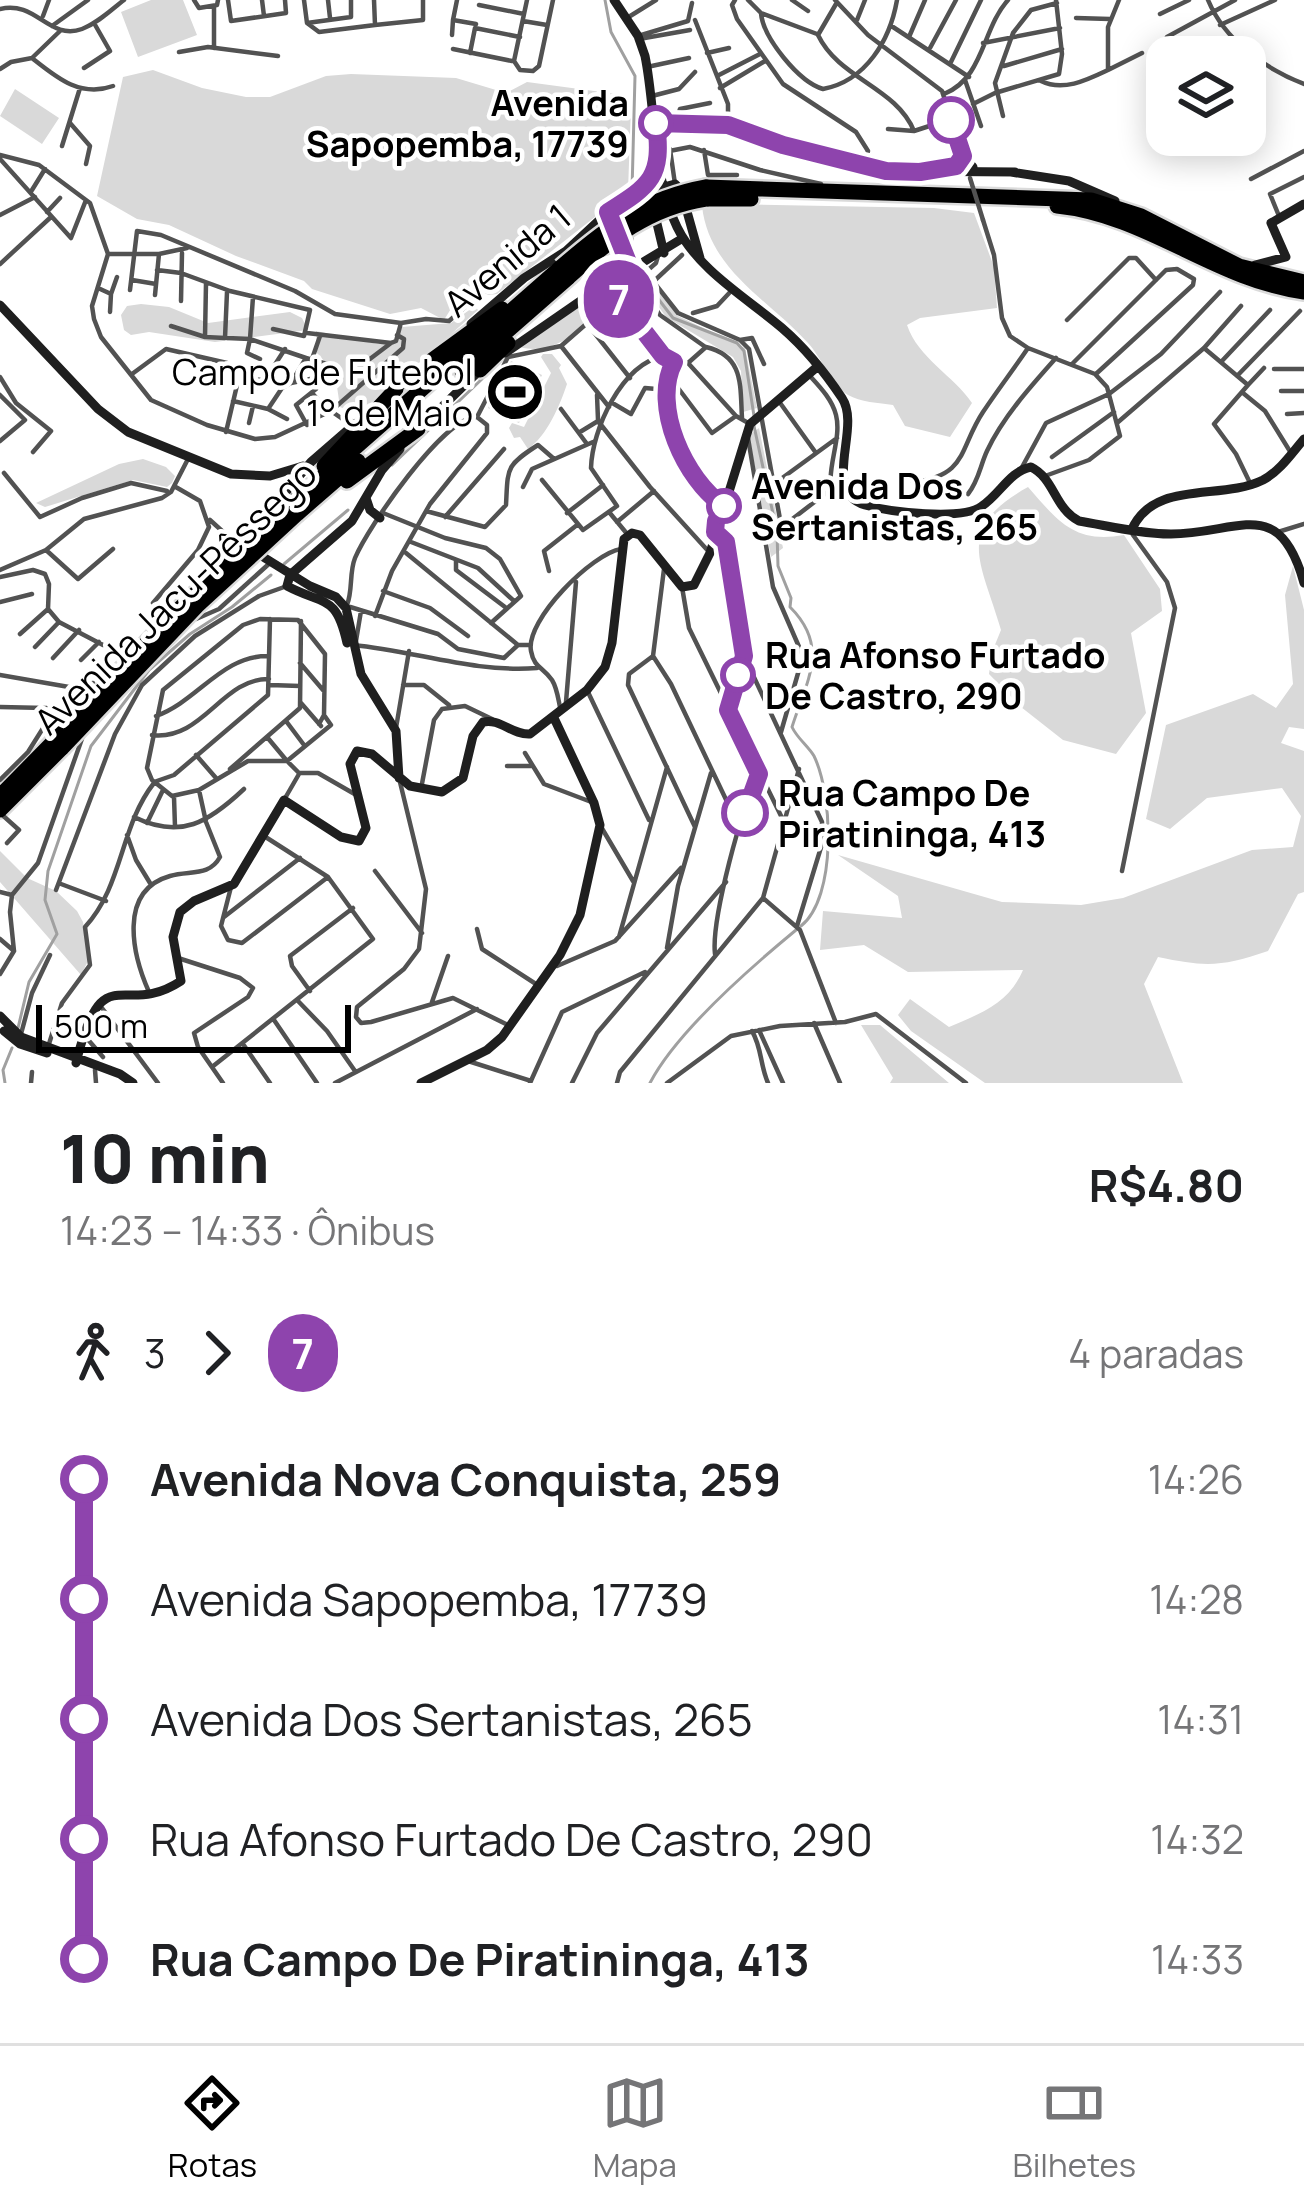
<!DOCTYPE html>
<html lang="pt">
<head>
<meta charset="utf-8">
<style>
	:root { --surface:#fff; --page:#f6f6f6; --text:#202124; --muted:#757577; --line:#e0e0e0; --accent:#000 }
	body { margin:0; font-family:Manrope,sans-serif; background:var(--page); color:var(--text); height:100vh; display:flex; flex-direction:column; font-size:45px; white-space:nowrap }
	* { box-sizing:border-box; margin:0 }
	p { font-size:39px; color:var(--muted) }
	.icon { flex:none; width:66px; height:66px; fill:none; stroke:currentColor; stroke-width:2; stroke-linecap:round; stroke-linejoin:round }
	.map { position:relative; height:1083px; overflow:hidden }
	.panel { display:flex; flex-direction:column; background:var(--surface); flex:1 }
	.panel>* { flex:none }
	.badge { padding:0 24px; border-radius:39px; font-size:42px; line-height:78px }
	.tools { position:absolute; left:1146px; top:36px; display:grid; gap:24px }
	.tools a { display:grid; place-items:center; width:120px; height:120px; border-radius:24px; background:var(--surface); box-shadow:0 6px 30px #0003; font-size:60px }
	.scale { position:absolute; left:36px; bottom:30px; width:315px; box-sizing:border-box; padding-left:12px; border:6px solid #000; border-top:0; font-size:33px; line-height:42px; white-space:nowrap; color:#000; -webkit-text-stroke:9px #fff; paint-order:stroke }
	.map>.badge { position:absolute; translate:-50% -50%; box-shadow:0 0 0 6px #fff }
	.legs { display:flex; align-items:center; gap:18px; height:132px; padding:0 60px; font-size:39px }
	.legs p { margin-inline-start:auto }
	.overview { display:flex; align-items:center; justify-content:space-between; height:204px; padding:0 60px }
	h1 { font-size:66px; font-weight:800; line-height:90px }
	ul { padding:0 60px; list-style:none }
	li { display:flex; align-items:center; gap:42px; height:120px; font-size:45px }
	li i { display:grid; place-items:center; width:18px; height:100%; margin:0 15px; background:currentColor }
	li i::after { content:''; width:30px; height:30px; margin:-15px; border:9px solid; border-radius:50%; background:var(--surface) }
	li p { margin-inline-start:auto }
	li:first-child i { background:linear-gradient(#0000 50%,currentColor 0) }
	li:last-child i { background:linear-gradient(currentColor 50%,#0000 0) }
	.dock { display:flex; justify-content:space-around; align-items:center; height:168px; border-top:3px solid var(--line); background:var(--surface); font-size:33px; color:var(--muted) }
	.dock a { display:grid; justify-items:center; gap:6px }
	.dock .on { color:var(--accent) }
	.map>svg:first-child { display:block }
	.green { fill:#d9d9d9 }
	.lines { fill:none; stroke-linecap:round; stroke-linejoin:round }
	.stream { stroke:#a0a0a0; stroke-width:3 }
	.highway-casing { stroke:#dbdbdb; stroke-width:20 }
	.street { stroke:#525252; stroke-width:4.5 }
	.secondary { stroke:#1f1f1f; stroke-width:9 }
	.highway { stroke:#000; stroke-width:15 }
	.highway-bridge-casing { stroke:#dbdbdb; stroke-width:20; stroke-linecap:butt }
	.street-bridge { stroke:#525252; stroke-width:4.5 }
	.highway-bridge { stroke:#000; stroke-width:15 }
	.line-1-casing { stroke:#fff; stroke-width:27 }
	.line-1 { stroke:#8e44ad; stroke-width:18 }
	.stop-1-dot { fill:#fff; stroke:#8e44ad; stroke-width:6 }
	.labels { text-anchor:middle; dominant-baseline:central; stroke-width:9; stroke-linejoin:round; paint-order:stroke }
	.stop-label { font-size:36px; font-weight:bold; fill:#000; stroke:#fff; text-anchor:start }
	.street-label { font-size:36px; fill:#000; stroke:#fff }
	.poi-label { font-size:36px; fill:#000; stroke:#fff; text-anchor:end }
</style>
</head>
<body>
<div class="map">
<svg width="1304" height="1083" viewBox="0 0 1304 1083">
	<rect width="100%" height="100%" fill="#fff"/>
	<path class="green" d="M151,0h32l14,35 -59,22 -17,-45z
		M153,70l49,18 44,9h24l56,-21 25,-2 105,4 50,15 21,-11 97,13 7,11 -3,85 -131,103 -8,1 -24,-9 -21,34 -23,-12 -31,6 -78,-25 -8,-8 -68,-25 -67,-31 -32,-6 -40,-23 26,-119z
		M15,89l44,29 -17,26 -42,-28z
		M729,204l205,4 40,5 20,54 3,41 -77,10 -13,7c11,33 47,51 65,78l-22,34 -45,-11 -12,-21c-14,-2 -33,-3 -45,-10 -16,-10 -27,-38 -40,-52 -40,-44 -99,-73 -106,-137z
		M625,276l5,4c-31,26 -63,80 -110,67z
		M647,278l31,38 67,32 12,60 -14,4 -2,-41 -8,-14 -67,-40 -25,-35z
		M141,304l28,3 39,16 82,-11 12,6 6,12 -93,12 -66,-10 -18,3 -7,-5 -3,-15 6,-9z
		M475,306l3,4 -106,95 -16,8 -16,-6 -5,-34 -18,-20 -1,-22 62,13 18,-3 6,-14 49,-4z
		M543,354h9l9,11 -2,3 8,16c-7,21 -20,52 -39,65l-8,-12 -6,1 -5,-10 3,-5 12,4 27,-54 -10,-16z
		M511,361l31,14 -23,48 -31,-15z
		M759,428l24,120 -12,9 -22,-122z
		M143,459l23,8 9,9 -3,7 -5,4 -34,-7 -88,27 -9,-4 83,-39z
		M1028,487c30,34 46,57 96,48l36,54 2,22 -31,22 15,80 -30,41 -53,-14 -42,-33 -32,-33 3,-22 9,-22c-20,-69 -48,-101 27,-143z
		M1293,566l11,44v119l-15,-2 -8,16 23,8v141l-6,2 -30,57c-46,16 -63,16 -110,6l-14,27 39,99h-198l-74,-52 -13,-16 12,-16 39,28c33,-14 60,-24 74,-57l-115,2 -44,-27 -44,5 3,-39 79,7 -4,-22 -60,-41 164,47 79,3 42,-7 129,-48 41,-3 8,-31 -19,-28 -75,10 -37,31 -24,-10 20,-94 87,-31 23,14 17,-24 -8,-89z
		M0,851l27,27 29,13 21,20 6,11 6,37 -8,16 -81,-93z
		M861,1025h19l69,58h-59l3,-5z"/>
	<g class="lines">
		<path class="stream" d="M605,0l6,32 24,44 -3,115
			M632,235l1,26
			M636,270l37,48 64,25 7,8 10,65
			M588,287l27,-24
			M754,426l23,106 1,34 13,32 -1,9c40,40 17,73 2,120 5,11 16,19 22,29 19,39 23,141 -13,170
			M392,465l90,-86
			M284,564l64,-54
			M18,1028l11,-46 28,-48 -12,-34 3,-29 43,-125 58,-76 41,-36 42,-27 39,-32
			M5,1083l-2,-13 9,-22
			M650,1083c27,-52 100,-115 146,-153"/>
		<defs>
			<path id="highway" d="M706,187l385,13 50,16 98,50 65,16
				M706,199h45
				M1057,206c90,9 158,74 247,86
				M432,360l70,-51
				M480,370l28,-27
				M462,371l107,-94
				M324,466l72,-77
				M347,481l71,-52
				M289,506l272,-239
				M297,514l61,-53
				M0,796l53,-54
				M0,810l62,-62"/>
		</defs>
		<use href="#highway" class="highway-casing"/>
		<path class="street" d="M194,0l5,8 18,-3 1,-5
			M228,0l3,21 55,-8 -1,-13
			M262,0l2,16
			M304,0l3,23 12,9 56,-7 -1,-25
			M328,0l2,18
			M457,0l-4,20 23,4
			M527,0l-13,61 6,9 13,1 6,-5 14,-66
			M735,0l-3,5 5,14 46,65 73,48 12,19 -4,15
			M748,0l13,13 56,21
			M792,0l16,11
			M835,0l33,35 74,56 21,64
			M1208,0c17,41 56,68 96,84
			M479,5l45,9
			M0,9c36,-9 49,32 82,20 16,-6 29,-19 42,-29
			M761,13c2,25 38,69 62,76 43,-8 67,-49 74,-89
			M1160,14l29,-14
			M43,16l6,-16
			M627,18l29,-18
			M1076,18l34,1
			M695,20l33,84v18
			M857,20l8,-20
			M523,21l24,4
			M307,23l44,-6v-17
			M375,25l48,-5v-20
			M1220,25l55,-25
			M52,26l36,-26
			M893,27l76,50
			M452,35l1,-15
			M818,35c21,44 78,52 96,96
			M818,35l18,-31
			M638,36l50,-15 4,-18
			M909,37l16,-37
			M1167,37l68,-37
			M639,39l51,-9
			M983,43l77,-15
			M214,48v-42
			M930,48l26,-48
			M453,49l59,12
			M179,52l29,-5 70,9
			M470,53l5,-25 45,9
			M707,53l22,-5
			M32,58c24,19 48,40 81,28
			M950,64l31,-64
			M1004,66l58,-17
			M647,67l42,-9
			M84,68l26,-17 -16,-28
			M0,69l11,-7 21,-4 28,-27
			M1108,70l34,-17
			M717,76l43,-22
			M965,80l16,46
			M1041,81c22,11 46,-1 67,-11v-43l11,-27
			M720,88l45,-27
			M944,94c40,-16 38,-65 64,-94
			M652,96l27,-7 16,-17
			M973,104l22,-11 64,-19 3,-20 -6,-54
			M1003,116l-8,-33 18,-50 18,-23 26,-7
			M70,123l20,23 -4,18
			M675,125l5,-16 30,-6
			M888,129l26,2 37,-12
			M62,146l18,-58
			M670,149l5,35
			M704,150l4,25h29
			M659,153l31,-6 70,23 61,14
			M0,155l39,10 51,38 18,51 -16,52 2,13 7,18 50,63 56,25 48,14 20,-2 56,-26 13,9 14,2
			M0,159l71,79 15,-38
			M1251,179l53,-28
			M32,190l13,-21
			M47,212l13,-14
			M0,215l35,-18
			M1279,216l-9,-22 34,-17
			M983,220l11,35 8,63 8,18 18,12 67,26 12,13 13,49 -31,24 -44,16
			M110,254h49l28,-6
			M0,264l51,-47
			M157,270l24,3 49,18 80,19 -6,26 -31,-7
			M629,271l31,44 44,31
			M645,271l33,42 62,27 9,9 35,192
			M132,280l24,4
			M653,282l29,-27
			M98,288l13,6 6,-17
			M130,290l7,-59 24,4 134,56 40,23 66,9
			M155,295l4,-41
			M616,295l47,61 25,7 48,53 14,8
			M181,301l1,-48
			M110,312l1,-18
			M693,313l24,-7 16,-17
			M1067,320l62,-62h7l20,22
			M171,326l34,11 20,1 2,-46
			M589,326l41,52
			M307,333l84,10 5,-2 5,-18 25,-4 23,2 30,-26
			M205,337l1,-54
			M227,338l23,1 3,-42
			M740,340l12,-2 12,26
			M561,346l48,61
			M1204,348l44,37 -34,39 22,30 15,31
			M260,359l-13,-6 3,-14 56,19 -15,25 24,-5
			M312,359l8,-23
			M1221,362l49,-52
			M674,363c-21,45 10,116 50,143
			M688,363l18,-16c38,9 34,38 36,71
			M1073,363l93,-93 11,-1 17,10 -1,6 -96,88
			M358,368l33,-25
			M1274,369h30
			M132,374l34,-25 61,14 11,18 -12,51
			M809,375c10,11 23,24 27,40 7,27 -15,61 0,85
			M669,376l43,57 24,-17
			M1237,376l63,-65
			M0,377l16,26 35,28 -18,21
			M238,379l27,1 20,-31
			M1248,385l16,-17
			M1281,391h23
			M312,393l16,18
			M1243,393l22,18 26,42
			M254,394l4,-13
			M0,395l25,25 -25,21
			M597,395l1,25
			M778,400l38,53
			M233,401l35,8 19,10
			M614,404l17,10 14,-26 23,2
			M268,409l14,-21 9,-5
			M561,409l26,35
			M331,411l72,-63 1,-9 -7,-4
			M1287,414l17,-1
			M477,417l31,-60 53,-11 95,-83 2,-7
			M598,421l52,66 60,66
			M249,423l4,-17
			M1117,423l87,-75 37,-42
			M307,425l-11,-20 20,-16 3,-17 -13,-14 28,8
			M580,432l18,-11
			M748,438l25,149 30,69 -22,76
			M1052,457l62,-45
			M1021,469l25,-46 63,-29 52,-40 59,-62
			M4,473l36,44 42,-19 49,-15 36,8
			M542,480l41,50 34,-24 -26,-38c1,-38 30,-103 72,-112
			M913,482c55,-6 46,-34 70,-70 14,-21 30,-42 45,-64
			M774,484l63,-46
			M523,487l9,-18 61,-27
			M968,494c11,-14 12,-28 19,-43 16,-34 44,-65 69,-93
			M426,511l59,16 21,-22c2,-37 -1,-39 32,-60l15,13
			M609,512l19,23
			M383,513l62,25 41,10 14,11 21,37 -30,27
			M567,513l36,-28
			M445,517l59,-68
			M210,520l21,19 13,4
			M617,522l37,-31
			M721,523l23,133 78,166v22l-25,82
			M782,527l48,-37
			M1278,532l26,-8
			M411,542l67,26 36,33
			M46,550l32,29 35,-30
			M406,553l112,92h11
			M456,560v10l49,37
			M664,569l-11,87 18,28 69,145
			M0,570l46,-20 38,-31 78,-21 9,-6 18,-35
			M549,571l-5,-20 33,-26
			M0,577l33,-7 12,4 4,10 -1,25 11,13 44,23
			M682,587l7,41 95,194
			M383,591l47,17 38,28
			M0,602l32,-8
			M153,603l45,-53 11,-23 -9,-26 -26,-15
			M347,605c6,-15 2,-32 8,-47 13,-31 89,-142 122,-141
			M347,606l91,28 20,15 46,9 14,-13
			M375,616l17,-45 38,-67 57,-71v-8l-10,-8
			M196,619l23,-10 52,-47
			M20,634l28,-25
			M356,641l5,-30
			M353,645c63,6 121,28 184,23
			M35,647l24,-25
			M653,656l-24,18 -1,11 67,142
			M53,658l26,-28
			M81,660l18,-18
			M300,663l23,27
			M0,675l69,12 24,-4
			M270,685l30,1
			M403,685h21l25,20
			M587,690l62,130
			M566,702l10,-120
			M301,703l20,23
			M0,707l46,1 24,8
			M560,707c-2,-9 -3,-19 -8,-27 -9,-13 -18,-12 -21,-29 -6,-31 62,-98 90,-102
			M729,708l15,-52
			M156,716c42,-15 66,-61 113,-60
			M286,721l18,24
			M396,728l13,-77
			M152,735c51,6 70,-57 117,-56
			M267,737l20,24 44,-36 -7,-10
			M525,753l19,31 50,19
			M196,755l20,23
			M507,766h25
			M230,769l70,-61 1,-87
			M299,773l-12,-12h-39l-49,29 -27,6 -20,-16 -5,-12 16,-78 80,-65 17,-6 38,1 27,34 -1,61 -5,9
			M299,773h19l40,23
			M399,778l27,111 -7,60 -15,20 -47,38 -1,10 5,6 10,-1 82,-24 57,28
			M0,780l28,-28 17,-27 23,-9
			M154,782l20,-7 94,-80 2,-76
			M421,789l13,-69 8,-11 23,-3 27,13
			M174,797l1,30
			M284,800l15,-26
			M0,813l19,17 -12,13
			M134,817c47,23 75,5 110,-28
			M147,823l16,-33
			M600,825l33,56
			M127,835l9,25 14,23
			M375,871l47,62
			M1122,871l53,-263 -8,-26 -34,-47
			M61,884l45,17
			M231,887l-10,39 7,14 14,3 86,-66
			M56,890l59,-156 27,-49 53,-49 64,-40 28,-10
			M0,892l12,3
			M763,898l37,32 36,93
			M224,917l76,-59
			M477,929l5,20 57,37
			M619,937l48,-170
			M0,939l14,12
			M667,948l11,-62 33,-113
			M715,954c-4,-33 27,-150 44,-180
			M178,958l62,20 13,10 -5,9 -54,36 4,14 25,36
			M557,966l58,-25 66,-73
			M0,974l14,-23 -4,-39 2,-17 26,-32 46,-130
			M310,991l-18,-25 -2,-10 63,-48
			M149,992c-16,-36 -32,-101 21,-116 20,-6 39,1 50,-19l-14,-35 -7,-32
			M298,1001l29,30 28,40
			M432,1002l16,-46
			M99,1004l59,79
			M274,1020l43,63
			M814,1023l26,60
			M759,1030l24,53
			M752,1031c10,17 8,34 16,52
			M21,1034l11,-41 18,-38
			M84,1035l19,22
			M243,1044l27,39
			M48,1047l14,-44 28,-38 -5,-38c38,-41 35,-101 69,-144
			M468,1061l63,20
			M212,1067l161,-128 -45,-62 -64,-41
			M95,1070l1,13
			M31,1083l1,-11
			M335,1083l142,-74
			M530,1083l32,-71 83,-40
			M572,1083l25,-50 129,-151
			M617,1083l3,-11 143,-174 36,-129
			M667,1083l64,-47 49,-10 65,-4 31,-8 90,69"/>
		<path class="secondary" d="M614,0l24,36 7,20c11,54 7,120 32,171 21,43 70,71 105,101 22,19 44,46 60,70 20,30 -22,93 23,107 25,7 97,16 117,1 18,-12 28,-35 49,-39 24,12 23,41 48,54 30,5 62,13 92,13 67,0 108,-41 133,49
			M655,123l73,2 55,20 103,26 129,1
			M964,157l9,10
			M1011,172l58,9 46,20
			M654,211l10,42
			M615,235l14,36
			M1255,265l31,-8 -15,-34 33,-19
			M0,305l98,104 30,23 103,42 39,2 33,-10
			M471,324l53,-46 42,-27 42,-39 37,-20 30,-8 6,6 19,68
			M505,353l87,-60 91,-55
			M394,391l38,-31
			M349,429l-38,33 -64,76 13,17 50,31 26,11 10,11 15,66 35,57 3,47
			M415,433l66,-64
			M366,498l4,12 10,8
			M1132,529c23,-50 89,-28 131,-49 17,-9 29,-27 41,-41
			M290,575l62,-54 30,-51 18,-21
			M290,575l-3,11c38,20 49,8 60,57
			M0,1016l21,21 99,37 13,9
			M4,1031l16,13 27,9
			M76,1063c27,-110 46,-43 105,-82l-8,-44 7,-25 14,-11 40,-17 50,-84 57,37 18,4 7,-13 -16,-64 7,-13 15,3 38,32 32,6 21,-14 10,-42 10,-14c17,-4 29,13 47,12l57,-44 18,-23 7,-24 12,-104 8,-6 8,2 42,52 12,-2 16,-32 40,-129 67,-57
			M421,1083l66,-33 15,-13 58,-82 20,-40 20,-90 -6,-22 -40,-85"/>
		<use href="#highway" class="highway"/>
		<defs>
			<path id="highway-bridge" d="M561,267c46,-40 84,-69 145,-80
				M569,277c43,-39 79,-69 137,-78
				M53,742l125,-132 111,-104
				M62,748l135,-142 100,-92"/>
		</defs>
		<use href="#highway-bridge" class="highway-bridge-casing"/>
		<path class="street-bridge" d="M970,178l13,42"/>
		<use href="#highway-bridge" class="highway-bridge"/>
	</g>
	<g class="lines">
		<defs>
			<path id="line-1" d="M745,813l14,-39 -31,-64 16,-54 -18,-114 -11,-10 1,-11 8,-15c-39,-26 -73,-100 -50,-144l-11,-6 -47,-61 19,-15 -27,-68c43,-27 55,-35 48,-89l72,2 55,20 103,26 34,1 36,-6 7,-10 -12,-36"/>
		</defs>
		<use href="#line-1" class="line-1-casing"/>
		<use href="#line-1" class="line-1"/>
	</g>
	<defs>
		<symbol id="stadium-disc" viewBox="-11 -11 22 22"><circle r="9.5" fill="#000" stroke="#fff"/><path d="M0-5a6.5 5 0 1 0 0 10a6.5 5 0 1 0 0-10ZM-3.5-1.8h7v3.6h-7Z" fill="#fff"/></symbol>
	</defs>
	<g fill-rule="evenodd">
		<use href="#stadium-disc" x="482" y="359" width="66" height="66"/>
	</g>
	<g class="stop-1-dot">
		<circle cx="951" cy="120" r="21"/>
		<circle cx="656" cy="123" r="15"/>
		<circle cx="724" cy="506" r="15"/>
		<circle cx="738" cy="675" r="15"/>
		<circle cx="745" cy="813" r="21"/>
	</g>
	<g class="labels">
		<g class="stop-label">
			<text x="629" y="102" text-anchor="end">Avenida<tspan x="629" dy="41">Sapopemba, 17739</tspan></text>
			<text x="751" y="485">Avenida Dos<tspan x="751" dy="41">Sertanistas, 265</tspan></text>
			<text x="765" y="654">Rua Afonso Furtado<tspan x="765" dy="41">De Castro, 290</tspan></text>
			<text x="778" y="792">Rua Campo De<tspan x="778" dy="41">Piratininga, 413</tspan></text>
		</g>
		<g class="street-label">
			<text transform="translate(507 260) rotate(-40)">Avenida 1</text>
			<text transform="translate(175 597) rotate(-44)">Avenida Jacu-Pêssego</text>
		</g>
		<g class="poi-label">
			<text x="473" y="371">Campo de Futebol<tspan x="473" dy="41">1° de Maio</tspan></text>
		</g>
	</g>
</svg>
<div class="tools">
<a><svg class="icon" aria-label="layers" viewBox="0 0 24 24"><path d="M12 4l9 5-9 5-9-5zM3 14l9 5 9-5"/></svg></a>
</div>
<div class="scale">500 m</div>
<b class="badge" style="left:619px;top:299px;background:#8e44ad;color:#fff">7</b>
</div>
<section class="panel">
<div class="overview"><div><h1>10 min</h1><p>14:23 – 14:33 · Ônibus</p></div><b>R$4.80</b></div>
<div class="legs"><svg class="icon" aria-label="walk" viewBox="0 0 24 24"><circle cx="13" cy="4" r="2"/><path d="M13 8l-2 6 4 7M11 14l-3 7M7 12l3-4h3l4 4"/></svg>3<svg class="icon" aria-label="forward" viewBox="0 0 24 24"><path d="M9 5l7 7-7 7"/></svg><b class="badge" style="background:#8e44ad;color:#fff">7</b><p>4 paradas</p></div>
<ul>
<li><i style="color:#8e44ad"></i><b>Avenida Nova Conquista, 259</b><p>14:26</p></li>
<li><i style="color:#8e44ad"></i><span>Avenida Sapopemba, 17739</span><p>14:28</p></li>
<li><i style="color:#8e44ad"></i><span>Avenida Dos Sertanistas, 265</span><p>14:31</p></li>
<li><i style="color:#8e44ad"></i><span>Rua Afonso Furtado De Castro, 290</span><p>14:32</p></li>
<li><i style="color:#8e44ad"></i><b>Rua Campo De Piratininga, 413</b><p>14:33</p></li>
</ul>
</section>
<nav class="dock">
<a class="on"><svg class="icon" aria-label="directions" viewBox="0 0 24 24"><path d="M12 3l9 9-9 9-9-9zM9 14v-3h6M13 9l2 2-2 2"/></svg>Rotas</a>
<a><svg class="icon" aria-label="map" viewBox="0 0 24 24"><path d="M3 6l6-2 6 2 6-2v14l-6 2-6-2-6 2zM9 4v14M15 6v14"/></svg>Mapa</a>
<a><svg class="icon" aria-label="tickets" viewBox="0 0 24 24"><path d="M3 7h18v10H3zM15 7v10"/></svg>Bilhetes</a>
</nav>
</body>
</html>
